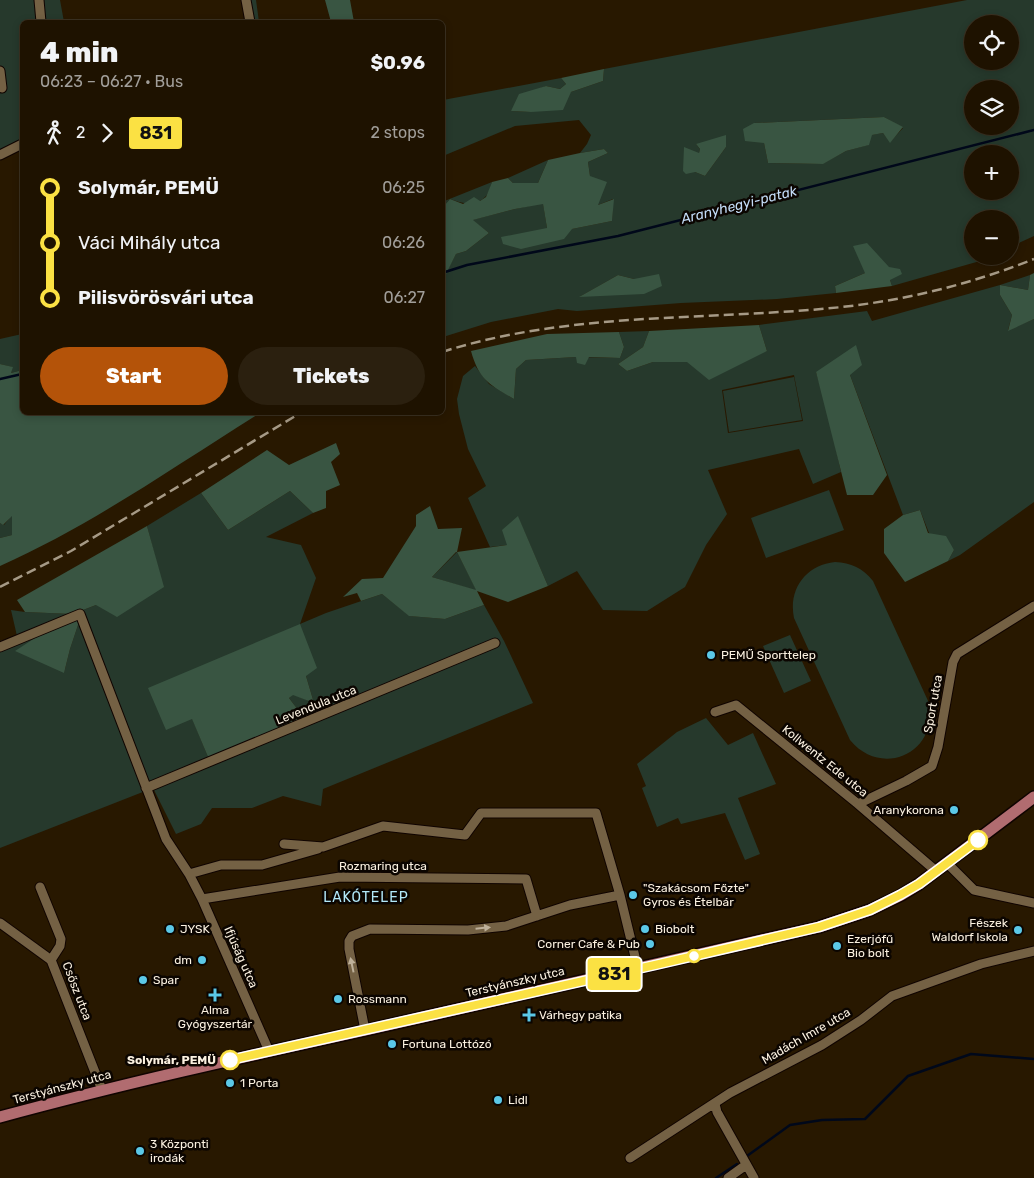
<!DOCTYPE html>
<html lang="en">
<head>
<meta charset="utf-8">
<style>
	:root { --surface:#1e1200; --page:#2b200f; --text:#f1f3f6; --muted:#a19e99; --line:#3c3222; --accent:#b45309 }
	body { margin:0; font-family:Rubik,sans-serif; background:var(--page); color:var(--text); height:100vh; display:flex; flex-direction:column; font-size:19px; white-space:nowrap }
	* { box-sizing:border-box; margin:0 }
	p { font-size:16px; color:var(--muted) }
	.icon { flex:none; width:28px; height:28px; fill:none; stroke:currentColor; stroke-width:2; stroke-linecap:round; stroke-linejoin:round }
	.map { position:relative; flex:1; overflow:hidden }
	.drawer { position:absolute; left:20px; top:20px; width:425px; height:395px; display:flex; flex-direction:column; background:var(--surface); border-radius:8px; box-shadow:0 2px 8px #0003,0 0 0 1px var(--line) }
	.drawer>* { flex:none }
	.badge { padding:0 10px; border-radius:4px; font-size:18px; line-height:32px }
	.fabs { position:absolute; left:964px; top:15px; display:grid; gap:10px }
	.fabs a { display:grid; place-items:center; width:55px; height:55px; border-radius:50%; background:var(--surface); box-shadow:0 2px 8px #0003,0 0 0 1px var(--line); font-size:25px }
	.map>.badge { position:absolute; translate:-50% -50%; box-shadow:0 0 0 2px #fff }
	.legs { display:flex; align-items:center; gap:8px; height:55px; padding:0 20px; font-size:16px }
	.legs p { margin-inline-start:auto }
	.overview { display:flex; align-items:center; justify-content:space-between; height:85px; padding:0 20px }
	h1 { font-size:28px; font-weight:800; line-height:38px }
	.action { display:flex; gap:10px; margin-top:auto; padding:10px 20px }
	.action a { flex:1; height:58px; border-radius:30px; background:var(--accent); color:#fff; font-size:20px; font-weight:800; line-height:58px; text-align:center }
	.action a+a { background:var(--page); color:var(--text) }
	ul { padding:0 20px; list-style:none }
	li { display:flex; align-items:center; gap:18px; height:55px; font-size:19px }
	li i { display:grid; place-items:center; width:8px; height:100%; margin:0 6px; background:currentColor }
	li i::after { content:''; width:12px; height:12px; margin:-6px; border:4px solid; border-radius:50%; background:var(--surface) }
	li p { margin-inline-start:auto }
	li:first-child i { background:linear-gradient(#0000 50%,currentColor 0) }
	li:last-child i { background:linear-gradient(currentColor 50%,#0000 0) }
	.map>svg:first-child { display:block }
	.green { fill:#26392c; fill-rule:evenodd }
	.forest { fill:#395542; fill-rule:evenodd }
	.lines { fill:none; stroke-linecap:round; stroke-linejoin:round }
	.stream { stroke:#00081a; stroke-width:2.5 }
	.minor-casing { stroke:#100400; stroke-width:11 }
	.major-casing { stroke:#100400; stroke-width:14 }
	.minor { stroke:#746144; stroke-width:9 }
	.major { stroke:#b16c70; stroke-width:11 }
	.rail { stroke:#a69a86; stroke-width:2.5; stroke-dasharray:10 5; stroke-linecap:butt }
	.oneway { fill:#beb09a }
	.line-1-casing { stroke:#fff; stroke-width:11 }
	.line-1 { stroke:#fbe143; stroke-width:8 }
	.poi-dot { fill:#5bc8e7; stroke:#0b0500; stroke-width:2 }
	.stop-1-dot { fill:#fff; stroke:#fbe143; stroke-width:2.5 }
	.labels { text-anchor:middle; dominant-baseline:central; stroke-width:5; stroke-linejoin:round; paint-order:stroke }
	.poi-label { font-size:12px; fill:#fbf1e0; stroke:#0b0500; text-anchor:start }
	.street-label { font-size:12px; fill:#fbf1e0; stroke:#0b0500 }
	.stop-label { font-size:12px; font-weight:bold; fill:#fbf1e0; stroke:#0b0500; text-anchor:end }
	.water-label { font-size:14px; font-style:italic; fill:#c3dcf7; stroke:#0b0500 }
	.neighbourhood-label { font-size:14px; letter-spacing:1px; fill:#b2e8f9; stroke:#0b0500 }
</style>
</head>
<body>
<div class="map">
<svg width="1034" height="1178" viewBox="0 0 1034 1178">
	<rect width="100%" height="100%" fill="#281800"/>
	<path class="green" d="M0,0h60l4,22h-42v122l-22,11z
		M249,0h7l3,22h-7z
		M967,0h67v236l-24,11v-28h-38v37h18l-10,5 -88,25 -2,-6 -25,-7 -30,13 1,7 -59,6 -96,4 -104,8 -19,-2 -67,13 -48,15 -1,-57 14,-26 10,-3 23,-18 -17,-13 43,-11 28,-6 4,25 25,1 40,-8 1,-22 -15,6 -8,-29 -2,-14 20,-9 -4,-4 -24,4 7,-9 4,-9 -12,-15 -64,6 -72,30v-56l118,-22 5,6 -6,5 -14,-3 -10,4 -25,21 20,1 40,-20 32,-11 1,-12zM972,24h38v37h-38zM972,89h38v37h-38zM884,117l19,11 -13,14 -7,-9 -12,2 -3,10 -22,6 -24,13 -54,-1 -4,-20 -10,-20zM696,144l30,3 -21,29 -10,-4 5,-23zM972,154h38v37h-38zM618,275l16,4 -54,18 1,-1z
		M548,160l-10,23h-25l-5,-5z
		M492,182c-2,5 -3,12 -7,15 -9,10 -25,6 -35,2l-7,8 -1,-5z
		M1030,275l-2,15 -28,-5v10l12,20 -4,15 26,-11v183l-74,53 -12,6 6,-11 -25,-17 -9,-23 -17,5 -53,-140 -34,-3 12,40 13,60 -28,12 -14,-35 -91,21 19,44 -21,31 -21,42 -38,24 -44,-1 -26,-39 -29,15 -30,-69 -11,28 -17,2 -22,-49 18,-12 -18,-37 -9,-35 -2,-15 6,-23 12,-10 14,18 25,15 2,-30 10,-9 50,-3 44,1 4,-11 -5,-15 30,-1 -6,16 -25,17 9,7 26,-9h34l80,-11 -8,-26 108,-14 5,10 128,-36zM794,375l9,46 -75,12 -6,-43z
		M22,334v36l-11,3 1,-6 -12,-3v-25z
		M794,377l8,43 -73,12 -6,-41z
		M829,490l15,40 -78,28 -15,-40z
		M290,491l23,22 -47,24 35,8 15,33 -16,46 26,-11 56,-19 28,22 35,3 39,-14 20,36 29,62 -210,86 -2,17 -38,-10 -31,12h-40l-11,16 -25,10 -23,-46 -153,60v-207l17,-5 -6,-26 14,2 48,2 -9,59 6,-24 13,-39 13,-5 67,-18 -16,-61 54,-33 27,37zM306,676l8,27 -21,-9 -4,4 19,25 -97,41 -19,-46z
		M12,515v20l-12,3v-15l4,2z
		M457,552l20,39 -45,-14z
		M835,562c16,1 28,6 38,19l56,122c10,49 -47,76 -79,37l-56,-122c-6,-29 12,-53 41,-56z
		M790,635l21,46 -27,12 -21,-47z
		M706,718l22,27 25,-12 23,51 -38,14 22,56 -15,6 -20,-47 -44,11 -3,-6 -21,9 -15,-39 4,-2 -9,-22 40,-32z"/>
	<path class="forest" d="M325,0h25l4,22h-23z
		M604,69l-1,12 -32,11 -8,18 -32,2 -20,-1 8,-17 27,-8 14,3 6,-5 -5,-6z
		M884,117l19,10 -13,16 -7,-10 -11,2 -3,10 -23,6 -23,13 -55,-1 -4,-20 -19,-2 -2,-12 11,-6z
		M726,135v12l-21,29 -10,-4 -9,2 -3,-3 1,-24 15,6 1,-4 -4,-5z
		M604,149l4,4 -20,9 2,14 17,6 -9,23 16,-6 -2,22 -40,8 -8,10 -43,10 -18,-5 -2,-7 46,-9 -4,-24 -28,5 -42,11 16,13 -23,18 -10,3 -13,26v-73l7,-8 13,5 11,-7 6,4 6,-4 6,-15 16,-4 5,5h25l10,-23 32,-7z
		M867,243l22,24 11,2 2,5 -12,6 2,6 -56,7 -1,-7 30,-13 -12,-27z
		M1034,273v46l-26,12 4,-16 -12,-20v-10l28,5 2,-15z
		M659,274l3,12 -18,8 -65,3 39,-22 16,4z
		M759,325l8,26 -58,29 -22,-18h-34l-26,9 -9,-7 25,-17 6,-16z
		M619,332l5,15 -4,11 -31,-1 -4,8 -8,-2 -1,-6 -50,3 -10,9 -2,30c-24,-14 -35,-19 -43,-48l76,-17z
		M856,345l6,20 -12,10 37,100 -14,20h-26l-31,-123z
		M0,364l13,3 -2,6 11,-3v42l238,1c-85,53 -168,112 -260,153v-28l12,-3v-19l-9,9 -3,-2z
		M336,443l4,11 -9,8 9,23 -14,6v17l-13,5 -23,-22 -62,39 -27,-37 66,-43 22,15z
		M430,506l8,23 24,-1 -5,24 50,-7 -5,-15 16,-14 30,70 -40,16 -31,-11 7,14 -39,14 -36,-3 -27,-22 -21,7 -4,-8 -14,4 19,-18 21,-1 33,-52v-11zM456,552h1l19,38 -44,-13z
		M920,510l8,23 18,3 8,14 -6,11 -43,21 -21,-29v-24l19,-14z
		M147,526l17,61 -47,30 -21,-12 -13,5 -13,39 -6,24 -49,-22 57,-37 -47,-2 -8,-12z
		M300,624l17,44 -11,8 8,27 -21,-8 -4,3 19,25 -97,41 -19,-45 -26,11 -18,-42z"/>
	<g class="lines">
		<path class="stream" d="M442,273l25,-8 151,-29 416,-106
			M0,379l22,-5
			M747,1156l43,-31 32,-5 43,-1 43,-43 63,-22 63,5
			M716,1178l21,-14"/>
		<defs>
			<path id="minor" d="M39,0l2,22
				M246,0l4,22
				M0,71l2,17
				M0,155l22,-11
				M0,647l80,-33 86,225 23,35 13,25 67,152
				M715,712l21,-7 122,99 78,67
				M146,788l349,-145
				M858,804l48,-23 26,-15 6,-19 15,-85 4,-8 77,-48
				M284,844l39,3 60,-21 82,9 16,-22h115l24,82 18,74
				M947,863l27,27 60,13
				M189,874l32,-9h41l56,-16
				M40,887l21,52 -1,7 -9,14
				M202,899l138,-22 186,2 11,37
				M0,923l51,37 51,130
				M365,1030l-16,-81v-8l3,-5 18,-7 98,1 38,-4 64,-21 50,-10
				M715,1104l2,8 37,66
				M630,1158l100,-65 92,-48 39,-25 31,-24 89,-32 53,-13
				M728,1178l18,-13"/>
			<path id="major" d="M0,1117c121,-33 243,-60 366,-87 151,-33 302,-68 453,-103l51,-17 31,-15 18,-11 115,-87"/>
		</defs>
		<use href="#minor" class="minor-casing"/>
		<use href="#major" class="major-casing"/>
		<use href="#minor" class="minor"/>
		<use href="#major" class="major"/>
		<path class="rail" d="M442,352c122,-39 254,-32 379,-43 74,-6 145,-23 213,-50
			M0,587l71,-36 231,-139"/>
	</g>
	<defs><path id="oneway-solid" d="M-6-.8H1V-3.2L6.5 0L1 3.2V.8H-6Z" transform="scale(1.25)"/></defs>
	<g class="oneway">
		<use href="#oneway-solid" transform="translate(483 928) rotate(-6)"/>
		<use href="#oneway-solid" transform="translate(352 965) rotate(-102)"/>
	</g>
	<g class="lines">
		<defs>
			<path id="line-1" d="M230,1060l425,-95 164,-38 51,-17 30,-15 19,-11 59,-44"/>
		</defs>
		<use href="#line-1" class="line-1-casing"/>
		<use href="#line-1" class="line-1"/>
	</g>
	<g class="poi-dot">
		<circle cx="711" cy="655" r="5"/>
		<circle cx="954" cy="810" r="5"/>
		<circle cx="633" cy="895" r="5"/>
		<circle cx="170" cy="929" r="5"/>
		<circle cx="645" cy="929" r="5"/>
		<circle cx="1018" cy="930" r="5"/>
		<circle cx="650" cy="944" r="5"/>
		<circle cx="837" cy="946" r="5"/>
		<circle cx="202" cy="960" r="5"/>
		<circle cx="143" cy="980" r="5"/>
		<path d="M212.5 987.5h5v5h5v5h-5v5h-5v-5h-5v-5h5z"/>
		<circle cx="338" cy="999" r="5"/>
		<path d="M526.5 1007.5h5v5h5v5h-5v5h-5v-5h-5v-5h5z"/>
		<circle cx="392" cy="1044" r="5"/>
		<circle cx="230" cy="1083" r="5"/>
		<circle cx="498" cy="1100" r="5"/>
		<circle cx="140" cy="1151" r="5"/>
	</g>
	<g class="stop-1-dot">
		<circle cx="978" cy="840" r="9"/>
		<circle cx="694" cy="956" r="6"/>
		<circle cx="230" cy="1060" r="9"/>
	</g>
	<g class="labels">
		<g class="poi-label">
			<text x="721" y="655">PEMŰ Sporttelep</text>
			<text x="944" y="810" text-anchor="end">Aranykorona</text>
			<text x="643" y="888">"Szakácsom Főzte"<tspan x="643" dy="14">Gyros és Ételbár</tspan></text>
			<text x="1008" y="923" text-anchor="end">Fészek<tspan x="1008" dy="14">Waldorf Iskola</tspan></text>
			<text x="180" y="929">JYSK</text>
			<text x="655" y="929">Biobolt</text>
			<text x="847" y="939">Ezerjófű<tspan x="847" dy="14">Bio bolt</tspan></text>
			<text x="640" y="944" text-anchor="end">Corner Cafe &amp; Pub</text>
			<text x="192" y="960" text-anchor="end">dm</text>
			<text x="153" y="980">Spar</text>
			<text x="348" y="999">Rossmann</text>
			<text x="215" y="1010" text-anchor="middle">Alma<tspan x="215" dy="14">Gyógyszertár</tspan></text>
			<text x="539" y="1015">Várhegy patika</text>
			<text x="402" y="1044">Fortuna Lottózó</text>
			<text x="240" y="1083">1 Porta</text>
			<text x="508" y="1100">Lidl</text>
			<text x="150" y="1144">3 Központi<tspan x="150" dy="14">irodák</tspan></text>
		</g>
		<g class="street-label">
			<text transform="translate(933 704) rotate(-80)">Sport utca</text>
			<text transform="translate(316 705) rotate(-22)">Levendula utca</text>
			<text transform="translate(825 761) rotate(39)">Kollwentz Ede utca</text>
			<text x="383" y="866">Rozmaring utca</text>
			<text transform="translate(241 957) rotate(66)">Ifjúság utca</text>
			<text transform="translate(515 982) rotate(-13)">Terstyánszky utca</text>
			<text transform="translate(77 991) rotate(69)">Csősz utca</text>
			<text transform="translate(806 1036) rotate(-30)">Madách Imre utca</text>
			<text transform="translate(62 1087) rotate(-15)">Terstyánszky utca</text>
		</g>
		<g class="stop-label">
			<text x="216" y="1060">Solymár, PEMÜ</text>
		</g>
		<g class="water-label">
			<text transform="translate(739 205) rotate(-14)">Aranyhegyi-patak</text>
		</g>
		<g class="neighbourhood-label">
			<text x="366" y="897">LAKÓTELEP</text>
		</g>
	</g>
</svg>
<div class="fabs">
<a><svg class="icon" aria-label="locate" viewBox="0 0 24 24"><circle cx="12" cy="12" r="6"/><path d="M12 2v4M12 18v4M2 12h4M18 12h4"/></svg></a>
<a><svg class="icon" aria-label="layers" viewBox="0 0 24 24"><path d="M12 4l9 5-9 5-9-5zM3 14l9 5 9-5"/></svg></a>
<a>+</a>
<a>−</a>
</div>
<b class="badge" style="left:614px;top:974px;background:#fbe143;color:#111">831</b>
<section class="drawer">
<div class="overview"><div><h1>4 min</h1><p>06:23 – 06:27 · Bus</p></div><b>$0.96</b></div>
<div class="legs"><svg class="icon" aria-label="walk" viewBox="0 0 24 24"><circle cx="13" cy="4" r="2"/><path d="M13 8l-2 6 4 7M11 14l-3 7M7 12l3-4h3l4 4"/></svg>2<svg class="icon" aria-label="forward" viewBox="0 0 24 24"><path d="M9 5l7 7-7 7"/></svg><b class="badge" style="background:#fbe143;color:#111">831</b><p>2 stops</p></div>
<ul>
<li><i style="color:#fbe143"></i><b>Solymár, PEMÜ</b><p>06:25</p></li>
<li><i style="color:#fbe143"></i><span>Váci Mihály utca</span><p>06:26</p></li>
<li><i style="color:#fbe143"></i><b>Pilisvörösvári utca</b><p>06:27</p></li>
</ul>
<div class="action"><a>Start</a><a>Tickets</a></div>
</section>
</div>
</body>
</html>
